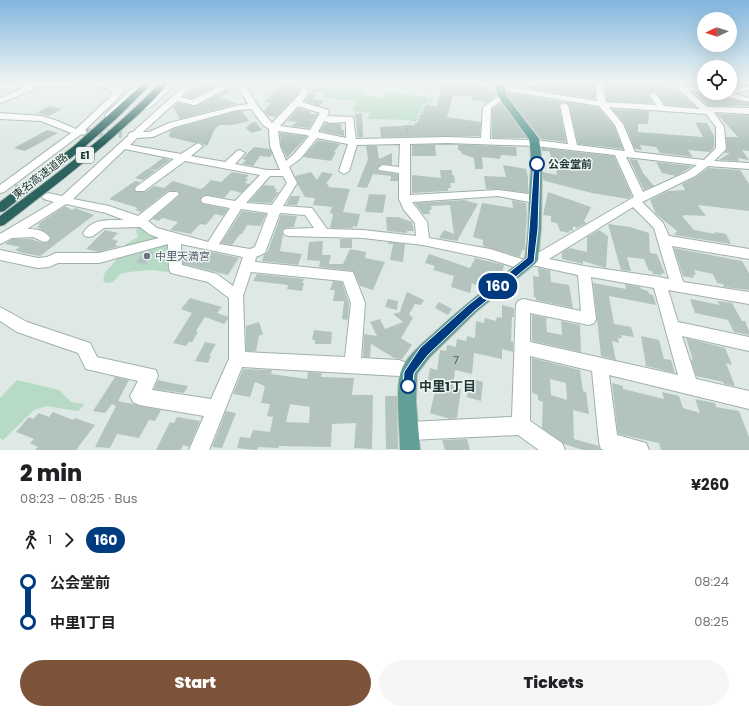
<!DOCTYPE html>
<html lang="en">
<head>
<meta charset="utf-8">
<style>
	:root { --surface:#fff; --page:#f6f6f6; --text:#202124; --muted:#757577; --accent:#7d533a }
	body { margin:0; font-family:Poppins,"Noto Sans JP",sans-serif; background:var(--page); color:var(--text); height:100vh; display:flex; flex-direction:column; font-size:15px; white-space:nowrap }
	* { box-sizing:border-box; margin:0 }
	p { font-size:13px; color:var(--muted) }
	.icon { flex:none; width:22px; height:22px; fill:none; stroke:currentColor; stroke-width:2; stroke-linecap:round; stroke-linejoin:round }
	.map { position:relative; height:450px; overflow:hidden }
	.details { display:flex; flex-direction:column; background:var(--surface); flex:1 }
	.details>* { flex:none }
	.badge { padding:0 8px; border-radius:13px; font-size:14px; line-height:26px }
	.needle { width:26px; rotate:266deg }
	.tools { position:absolute; left:697px; top:12px; display:grid; gap:8px }
	.tools a { display:grid; place-items:center; width:40px; height:40px; border-radius:50%; background:var(--surface); box-shadow:0 4px 16px #0002; font-size:20px }
	.map>.badge { position:absolute; translate:-50% -50%; box-shadow:0 0 0 2px #fff }
	.legs { display:flex; align-items:center; gap:6px; height:44px; padding:0 20px; font-size:13px }
	.legs p { margin-inline-start:auto }
	.head { display:flex; align-items:center; justify-content:space-between; height:68px; padding:0 20px }
	h1 { font-size:22px; font-weight:800; line-height:30px }
	.cta { display:flex; gap:8px; margin-top:auto; padding:8px 20px }
	.cta a { flex:1; height:46px; border-radius:24px; background:var(--accent); color:#fff; font-size:16px; font-weight:800; line-height:46px; text-align:center }
	.cta a+a { background:var(--page); color:var(--text) }
	ul { padding:0 20px; list-style:none }
	li { display:flex; align-items:center; gap:14px; height:40px; font-size:15px }
	li i { display:grid; place-items:center; width:6px; height:100%; margin:0 5px; background:currentColor }
	li i::after { content:''; width:10px; height:10px; margin:-5px; border:3px solid; border-radius:50%; background:var(--surface) }
	li p { margin-inline-start:auto }
	li:first-child i { background:linear-gradient(#0000 50%,currentColor 0) }
	li:last-child i { background:linear-gradient(currentColor 50%,#0000 0) }
	.map>svg:first-child { display:block }
	.green { fill:#b6dac5 }
	.building { fill:#b3c4bf; fill-rule:evenodd }
	.lines { fill:none; stroke-linecap:round; stroke-linejoin:round }
	.minor-tunnel-far1 { stroke:#b8c6c2; stroke-width:8; stroke-dasharray:8 4; stroke-linecap:butt }
	.minor-tunnel { stroke:#b8c6c2; stroke-width:10; stroke-dasharray:10 5.5; stroke-linecap:butt }
	.minor-casing { stroke:#a1b0ad; stroke-width:2 }
	.major-casing { stroke:#bcc3c2; stroke-width:2 }
	.highway-casing { stroke:#bcc3c2; stroke-width:2 }
	.path { stroke:#7eaca4; stroke-width:1; stroke-dasharray:1.5 2; stroke-linecap:butt }
	.minor { fill:#fff; fill-rule:evenodd }
	.major { fill:#639e97; fill-rule:evenodd }
	.highway { fill:#2c635f; fill-rule:evenodd }
	.line-1 { fill:#003b80; stroke:#fff }
	.stop-1-dot { fill:#fff; stroke:#003b80; stroke-width:2 }
	.worship-dot { fill:#6b7280; stroke:#eef6f3; stroke-width:1.5 }
	.labels { text-anchor:middle; dominant-baseline:central; stroke-width:3; stroke-linejoin:round; paint-order:stroke }
	.shield { fill:#eef6f3; stroke:#5e716e; stroke-width:1 }
	.shield-label { font-size:10px; font-weight:bold; fill:#203835 }
	.stop-label { font-size:11px; font-weight:bold; fill:#203835; stroke:#eef6f3; text-anchor:start }
	.street-label { font-size:11px; fill:#203835; stroke:#eef6f3 }
	.worship-label { font-size:11px; fill:#5b616d; stroke:#eef6f3; text-anchor:start }
	.near-number-label { font-size:11px; fill:#455b58 }
	.near-stop-label { font-size:13px; font-weight:bold; fill:#203835; stroke:#eef6f3; text-anchor:start }
</style>
</head>
<body>
<div class="map">
<svg width="749" height="450" viewBox="0 0 749 450">
	<rect width="100%" height="100%" fill="#dee9e5"/>
	<path class="green" d="M304,82h89l-1,2 -24,-1 -5,2 -1,9 19,4 6,-6 47,6 -2,5 -8,-1 -9,18 -48,-1 3,-6 -17,-2 3,-10 -33,-3 3,-5 -19,-2z
		M139,226l32,14 5,27 -8,5 -18,-2 -22,2 -8,2 -7,8 -6,1 -4,-2 2,-9 9,-9 12,-19 12,-7 -2,-6z
		M17,380l42,10 12,12 14,2 -7,7 -31,-5 -13,4 -31,30 -3,-2v-40z"/>
	<path class="building" d="M205,82h19l-32,16 -8,-2 9,-7h-1z
		M284,82h12l-1,8 4,1v2l-23,24 -8,-1 -4,-5 7,-8 -7,-1z
		M469,82h8l1,4 10,1 1,5 7,1v3l-9,6 -16,-2 2,-4 -20,-1 -6,22 34,5 -1,14 -99,1 -1,-10 35,-2 -1,-2h3l9,-19 11,2 5,-22 27,1z
		M505,82h5l1,3 13,2v-2l14,1v-4h45l12,2v15l-90,-15z
		M606,82l56,1 11,8h5l18,16 -31,-2 -9,-13 -8,3 5,8 -46,-2 -1,-9z
		M730,82h19v3l-17,3 -2,-1z
		M235,85l2,3 -17,9 17,7 -57,15 -7,-12 4,-4 20,3z
		M507,92l56,10 -4,3 7,37 -25,-3 -34,-44z
		M309,93h6l-1,6 10,2 -5,5 -14,-5z
		M696,93l21,1 2,2 30,7v3h-41z
		M565,102l33,5 16,19 9,23 -45,-5 -9,-39z
		M501,103l26,35h-35v-29z
		M49,106l13,3 -13,7 -13,-3z
		M298,108l13,4 -2,2h9l-9,14 -18,-2 6,-4 -10,-1z
		M612,109l37,2 -1,13h-10v8l65,5 -8,-15 12,1 7,13v11l-4,5 -22,-2 5,7 -33,-4 -4,-6 -16,-2 2,5 -7,-1 -11,-26z
		M237,111h5l7,10 -16,4h-14l-4,4 -8,17 -8,-4 -4,1 -26,-6 1,-6 6,-3z
		M362,113l1,24h-5l-3,-23z
		M717,114l32,1v36l-7,-1 7,10 -11,-2 1,3 -20,-1 11,-7h-6l3,-4 -1,-12h12z
		M256,122l6,8 -11,3 -5,-5 5,-5z
		M325,123l6,1h10l1,6h2v6l-24,-5z
		M47,130l11,3 -33,18 -11,-3z
		M280,133l26,3v1l-19,21 -6,-12z
		M318,140l22,4 -6,8h2l-5,9 -28,-4z
		M447,144l69,3 1,9 -16,-1 -1,4 -18,-2 1,12h-8l-1,-11 -12,-4 -1,-3 -3,-1v-5h-23l1,11h-24v-11z
		M366,146h11l2,13 13,-6v12l-10,-1 -5,5 2,2 19,3v7h-8l1,-5 -18,-2 -6,14 -10,-1 11,-28z
		M254,147l16,2 2,5 -2,3 -10,-1 -7,10 -11,-2 4,-4 -4,-1z
		M542,148l72,8 18,40 -4,3 -36,-6 -47,-12 -2,-2v-7l14,3 -4,-18h-2l-2,-6h-7z
		M163,158l7,2 -14,10 -8,-1z
		M629,159l8,1 6,13 11,13 -10,4z
		M656,162l37,4 -17,10 -14,-3z
		M503,165l23,4 2,9v15l-30,-4h-12l-2,-13 22,1z
		M708,168l32,2 9,14v27l-51,-6 8,11 -23,-1 1,1h-2l12,14 21,4 -1,-2 12,2 5,10 -57,-9 3,-4 -21,-17 -6,-14 18,-9 17,-1 -3,-6 14,-7z
		M147,169l8,2 -12,9 -8,-2z
		M440,170h12v5h2l1,8h-5l1,5h-3v3l-36,2v-18l29,3z
		M232,172l17,3 -4,4h3l-3,4 5,1 -9,9 -10,-3 -7,8 -17,-3 -5,1 -2,5 3,3 25,5 -5,7 -8,-2 -9,11 -5,-1 -3,2 -7,8 -21,-4 8,-8 -16,-4 -3,3 -7,-2 28,-24 -2,-4h-10l-27,21 -6,-2 3,-2 -29,-9 26,-18 5,1 -6,6 2,4h9l9,-6 10,2 9,-7 27,8 3,-1 8,-8 10,2z
		M311,172l6,8 5,-8 11,2 -7,10 3,1 -1,2 22,2 -7,23 17,2 -3,13 -4,-1v2h-23l3,-14 -3,-1 2,-6 -19,-2 2,-7 -10,-1 -7,-12v-3l-3,-6z
		M264,185l11,1 -1,3h3l-1,3h3l-8,11 -22,-1z
		M548,192l43,15 -7,14 3,2 -10,5 -4,-2v5l-3,-1 -1,3 -9,-2 -3,-8 -6,-1v-6l-8,-1z
		M369,194l17,1 -3,18 -18,-1z
		M291,196h9l-3,9h-11z
		M464,200l14,4 -21,37 -18,-3 5,-8 10,4 -4,-29 -19,1 1,3 -3,1 1,4h-7l-8,-11z
		M512,200l14,3 1,11 -2,29v7h-3l-2,7 -37,-11v-6l-10,-3 9,-34 31,5z
		M65,206l7,4 3,-2 19,7 -54,41 -17,-3 -8,-3 5,-3 -15,-3 7,-5h19l12,4 5,-1 3,-5 -5,-5 -9,-5 3,-2 -2,-1z
		M242,211l24,3 -5,12 -14,-1 -5,9h-2l-8,11 -11,-2z
		M281,215l16,1 -3,11 -9,1 -3,3 1,4 -3,16 22,3 -4,11 -36,-4 2,-6 4,-4z
		M386,217h12l14,5 2,9h-7v2l-20,-2z
		M608,224l22,3 19,6 1,20 7,1 8,20 -3,-1v2l-9,-1 -1,-3h-3l-5,-12 -17,-2 4,14 -10,-1z
		M105,230l13,3 -6,6 6,2 -3,4 5,1 -21,6 -13,-3z
		M599,230l9,6 -2,32 -23,-7v3l-21,-5v-7l8,-4 17,4v-15z
		M340,239h12v9h-12z
		M323,241l-1,14h9l-2,9h14l7,-15 16,3 -1,6 20,4 -12,28 -13,-4 -7,-15 -34,-4 1,-6 -13,-1 2,-18z
		M388,242l17,2 -2,18 -13,-2 3,-16h-5z
		M674,248l68,13 7,12v17l-25,-3 -1,-3 -6,-1 -4,-9 -19,-4 2,5h-3l1,3 -11,-2z
		M148,251l6,1 -8,12 -10,-1 7,-10z
		M207,251l32,7 -11,17 -45,-11v-6l5,-6 16,4z
		M429,254l41,14 5,-10 29,7 -2,9 -19,14 -11,-5 -2,10 -19,-6 3,-11 -21,-6 2,-4 -10,-3z
		M538,268l12,2 1,12 18,3 4,23 -37,-8v-2l-2,-1 -1,-21 6,1z
		M257,274l47,5 -2,4h2l-2,8 -15,-2 1,-4 -35,-4z
		M333,281l9,1 7,21 -1,17 -6,-1 2,-18h-11l2,-11h-5z
		M593,283l33,6 -1,-5 15,3 1,2 7,2 1,3 4,1 3,10 -47,-9 5,28 17,3 3,10 -13,-2 1,3h-4l1,5 -7,-2 4,19 -15,-4z
		M407,292l17,8 -3,5 -6,-1 -6,10 4,4 -12,20 11,7 -10,14 -8,-1 -23,-14 -1,13h-7l1,-23 13,2 -7,-14 10,-3 5,10 18,-7 -10,-8 8,-2 -1,-1z
		M190,298l32,9 -5,6 11,4v2l-4,5 -19,-7 -9,14 2,1 -6,10h-3l-3,4 -13,-3 19,-30 -11,-4z
		M388,299l10,2 -1,9 -12,-3z
		M690,299l30,6 -3,-4 15,2 10,18h3l4,10v4l-15,-3 -6,-12 -33,-7z
		M439,302l13,7 -4,6 -13,-7z
		M502,305l12,3v9h-2l-1,24 2,1v10l-11,-3v10l-28,-6 -2,21 -17,-4 -2,17 8,2 -4,29 -7,1 -20,-6 5,-22 -3,-1 1,-9 -5,-1 2,-12 7,2 3,-20 6,1 1,-6 9,2 1,-8 9,2 1,-5 8,2 1,-17 8,2 1,-5 11,3 1,-4 5,1z
		M532,315l16,3 -2,1 1,13 15,3 -1,-14 19,4 1,27 -49,-11z
		M259,322l4,12 -4,2 -3,15h-10v-25z
		M314,330l18,2 -1,12h-16v-4h-3z
		M641,336l18,4 5,19 7,1 4,13 -29,-7z
		M686,338l39,10 7,17 -6,-2 9,23 -11,-2 -1,-2 -27,-6 -5,-17 2,1z
		M205,342l11,2 -7,12h2l-3,7 -13,-2z
		M532,358l48,12 3,21 3,1 3,22 -16,-4 1,29 25,7 1,4h-17l-19,-6 -22,-16 1,-26 -5,-2v-5l-6,-2zM550,379l16,4 1,17 -16,-5z
		M243,369l29,1 -1,4 36,5 1,-7 14,1 -1,4 33,1 -2,17h21l-1,54 -18,-1 2,-25 -24,1 -1,23 -52,-1 -1,2 -20,-1 -1,3 -20,-2 3,-11 10,1 3,-8 17,2 3,-15 -6,-1 3,-12 -9,-1 4,-17 -10,-4 -5,15 -17,-3zM290,404l20,3 -1,16 -23,-1z
		M115,377l14,3 -11,21 43,9 -6,11 -6,-1 -10,18 -22,-4 -7,14 -15,-1 21,-41 -4,-2 -7,9 -12,-2z
		M469,378l14,4 -2,19 -14,-4z
		M158,380l13,3 17,3 -4,7 -30,-4z
		M612,383l11,3v3l41,10 -2,-7 17,4 4,12 17,5 -5,-14 20,4 1,4 23,4 10,26v13h-88l-2,-7 -41,-9z
		M385,396h12l1,53h-12z
		M226,411l10,2 -14,35 -10,-1z
		M53,412l20,8 2,-2 20,7 -19,25h-41l3,-3 -8,-4 4,-4 -18,-7 13,-15 4,2 6,-6 10,4z
		M177,417l23,4 -11,26 -6,-2 -2,5h-25l14,-28 4,1z
		M467,439l3,11h-25l-3,-10z"/>
	<g class="lines">
		<path class="minor-tunnel-far1" d="M83,132l39,2"/>
		<path class="minor-tunnel" d="M14,189l32,7"/>
		<defs>
			<path id="minor" d="M36,82h49l-12,5h-40v3l-33,13v-5l25,-11 -25,2v-4z
				M85,82h12l19,5 6,-5h8l-14,18 -31,30 2,2 -2,2 -5,1 -76,57 -4,1v-8l71,-52 -30,-12 -41,-2v-6l41,3 14,4 21,9 34,-32 3,-6z
				M138,82h8l-34,36h-6l-1,-2 1,-2z
				M167,82h8c-6,8 -24,30 -35,28l-1,-2 1,-2 19,-15z
				M188,82h8l-15,15 11,3 35,-18h16l14,23 15,18 28,-29 1,-4 -4,-8h8c4,9 4,12 -3,20l26,8 1,2 -2,4 26,1 3,22 91,-2 34,1 2,-31 19,-13 4,2 -1,2 -14,10 -1,31 45,1 33,4 -8,-39 4,-2 4,2 9,40 48,6 -10,-26 -16,-19 -103,-17v-4h3l98,16 -1,-9 1,-10h8l-1,10 2,10 50,3 -7,-10 4,-2h3l8,13 36,3 -29,-27h8l5,4 20,2v4l-14,-1 17,16 42,1v6l-35,-2 10,15 2,22 -12,12 35,2v6l-41,-3 -13,10 -53,26 21,21 6,13 80,13v10l-77,-13 11,36 66,10v12l-81,-14 10,32 71,15v14l-67,-15 14,43 53,12v18l-140,-34 8,60 29,8 3,7h-44l-4,-1 -2,-7 -7,-71 -62,-15v65l32,22 3,7h-26l-21,-15 -108,5 -7,-2 -2,-7 2,-7 7,-2 102,-5 4,-112 2,-4 5,-2 58,12 -3,-36 -46,-10 -3,4 -5,1 -35,-11 -66,-14 -60,-7 -74,-2 -4,-1 -2,-3 2,-3 29,-1 -9,-13 -25,-2 -14,37 -1,3 -9,4 -1,5 98,10 12,31 -4,55 38,2 16,6 2,6 -2,6 -6,2 -10,-4 -157,-9 -33,83h-20l15,-34 -65,-11 -6,-3 -3,-6 8,-15 -52,-12 -8,-16 -61,-21 -17,-11v-14l27,15 63,21 7,14 59,13 2,6 -6,14 59,9 18,-40v-61l-21,-16 -37,-9 -2,-4 -1,-25 -69,19h-41l-9,4 -11,1 -38,-8v-10l38,8 9,-1 9,-4h43l60,-15 -10,-4 -9,-7 -36,1 -11,8 -4,1 -4,-1 -2,-3c9,-15 26,-13 41,-13l-18,-7 -40,-9 -39,25c9,0 18,1 23,9l-2,3 -4,1 -11,-5 -21,1 -12,6v-10l54,-32 -10,-3 -2,-2 2,-2 4,-2 14,3 66,-60 1,-3 4,-1zM236,83l12,21 -12,2 -67,17 -20,9h-6l34,-31 16,4h3zM298,106l22,7 -10,17 -30,-4zM609,107l97,7 10,13v21l-12,12 -69,-8 -12,-28zM251,109l12,16 6,4 1,17 10,24h-13l-32,-6 10,-11 -5,-3 -3,1 -12,11 -34,-6 12,-10 -5,-3 -17,11 -51,-9 7,-7 16,-1 22,-10 62,-17zM324,121l7,2 15,-1v16l-28,-6zM278,131l28,4 3,1 -15,18 -8,7 -6,-15zM317,138l31,6 -9,27 5,3 5,-3 8,-26 43,-1 -1,23 -16,-2 -5,3 1,2 20,3v26l5,11 11,13 1,13 -53,-6 -36,-1 -15,-21 -29,-2 14,-23 -8,-16 12,-9zM447,143l88,3 80,9 19,42 -98,57 -10,3 -1,3 -35,-11 -61,-11 -2,-16 -15,-20 86,-6 37,7 4,-1 2,-3 -2,-3 -4,-1 -37,-5 -88,5v-51zM125,149l49,10 -38,28 -1,2 1,2h8l41,-30 75,14 -25,26 -28,-5 -4,1 -2,3 2,3 27,5 -22,34 -51,-14 -9,-7 29,-25 2,-2 -2,-2h-8l-31,24 -29,-10 -36,-7zM626,157l71,8 -10,7 -44,20zM270,176h13l4,7 -15,22 -26,-2zM633,207l21,21 15,51 -10,-2 -75,-11 -35,-7zM241,209l27,4 -13,34 -5,2 -31,-5zM181,244l62,13 -10,29 -16,-12 -35,-9zM251,272l92,9 8,22 -6,54 -100,-5 -2,-56zM591,277l63,11 24,87 -148,-33v-29l59,12 5,-2 2,-4z
				M749,86v4l-15,4 15,4v4l-30,-7 -1,-2h12v-3z"/>
			<path id="major" d="M495,82h8l3,14 33,43 1,7 2,22 -1,61 -3,31 -2,3 -60,49 -46,45 -13,17 -1,27 4,49h-20c0,-21 -5,-61 1,-79 5,-15 23,-29 34,-39 29,-27 59,-50 90,-74 3,-20 4,-40 4,-60 1,-20 4,-39 0,-59l-31,-43z"/>
			<path id="highway" d="M145,82h8l-36,36 -36,32 -77,61 -4,1v-10l74,-56z
				M161,82h8c-14,18 -31,33 -48,48 -37,34 -77,64 -117,95l-4,1v-10c57,-42 112,-83 161,-134z"/>
		</defs>
		<use href="#minor" class="minor-casing"/>
		<use href="#major" class="major-casing"/>
		<use href="#highway" class="highway-casing"/>
		<path class="path" d="M444,82l47,4
			M323,87l8,1 2,-3 17,2 13,-5
			M313,90l26,3
			M318,91l10,-9
			M407,133l-1,-7 7,-6 3,1 9,-18 -2,-1 4,-20"/>
		<use href="#minor" class="minor"/>
		<use href="#major" class="major"/>
		<use href="#highway" class="highway"/>
	</g>
	<linearGradient id="sky" x2="0" y2="1"><stop stop-color="#81b6de"/><stop offset="0.57" stop-color="#f0f5f3"/><stop offset="1" stop-color="#f0f5f3" stop-opacity="0"/></linearGradient>
	<rect width="749" height="145" fill="url(#sky)"/>
	<path class="line-1" d="M534,162l6,2 -2,65 -4,33 -60,49 -46,44 -14,18 -2,17 -4,2 -4,-2 -1,-4 1,-14 16,-24 47,-42 60,-48z"/>
	<g class="stop-1-dot">
		<circle cx="537" cy="164" r="7"/>
		<circle cx="408" cy="386" r="7"/>
	</g>
	<circle class="worship-dot" cx="147" cy="256" r="4"/>
	<g class="labels">
		<rect class="shield" x="76" y="147" width="18" height="16" rx="3"/>
		<g class="shield-label">
			<text x="85" y="155">E1</text>
		</g>
		<g class="stop-label">
			<text x="548" y="164">公会堂前</text>
		</g>
		<g class="street-label">
			<text transform="translate(40 176) rotate(-38)">東名高速道路</text>
		</g>
		<g class="worship-label">
			<text x="155" y="256">中里天満宮</text>
		</g>
		<g class="near-number-label">
			<text x="456" y="360">7</text>
		</g>
		<g class="near-stop-label">
			<text x="419" y="386">中里1丁目</text>
		</g>
	</g>
</svg>
<div class="tools">
<a><svg class="needle" viewBox="-14 -14 28 28"><path d="M0-13l5 13h-10z" fill="#e53935"/><path d="M0 13l5-13h-10z" fill="#757577"/></svg></a>
<a><svg class="icon" aria-label="locate" viewBox="0 0 24 24"><circle cx="12" cy="12" r="6"/><path d="M12 2v4M12 18v4M2 12h4M18 12h4"/></svg></a>
</div>
<b class="badge" style="left:498px;top:286px;background:#003b80;color:#fff">160</b>
</div>
<section class="details">
<div class="head"><div><h1>2 min</h1><p>08:23 – 08:25 · Bus</p></div><b>¥260</b></div>
<div class="legs"><svg class="icon" aria-label="walk" viewBox="0 0 24 24"><circle cx="13" cy="4" r="2"/><path d="M13 8l-2 6 4 7M11 14l-3 7M7 12l3-4h3l4 4"/></svg>1<svg class="icon" aria-label="forward" viewBox="0 0 24 24"><path d="M9 5l7 7-7 7"/></svg><b class="badge" style="background:#003b80;color:#fff">160</b></div>
<ul>
<li><i style="color:#003b80"></i><b>公会堂前</b><p>08:24</p></li>
<li><i style="color:#003b80"></i><b>中里1丁目</b><p>08:25</p></li>
</ul>
<div class="cta"><a>Start</a><a>Tickets</a></div>
</section>
</body>
</html>
